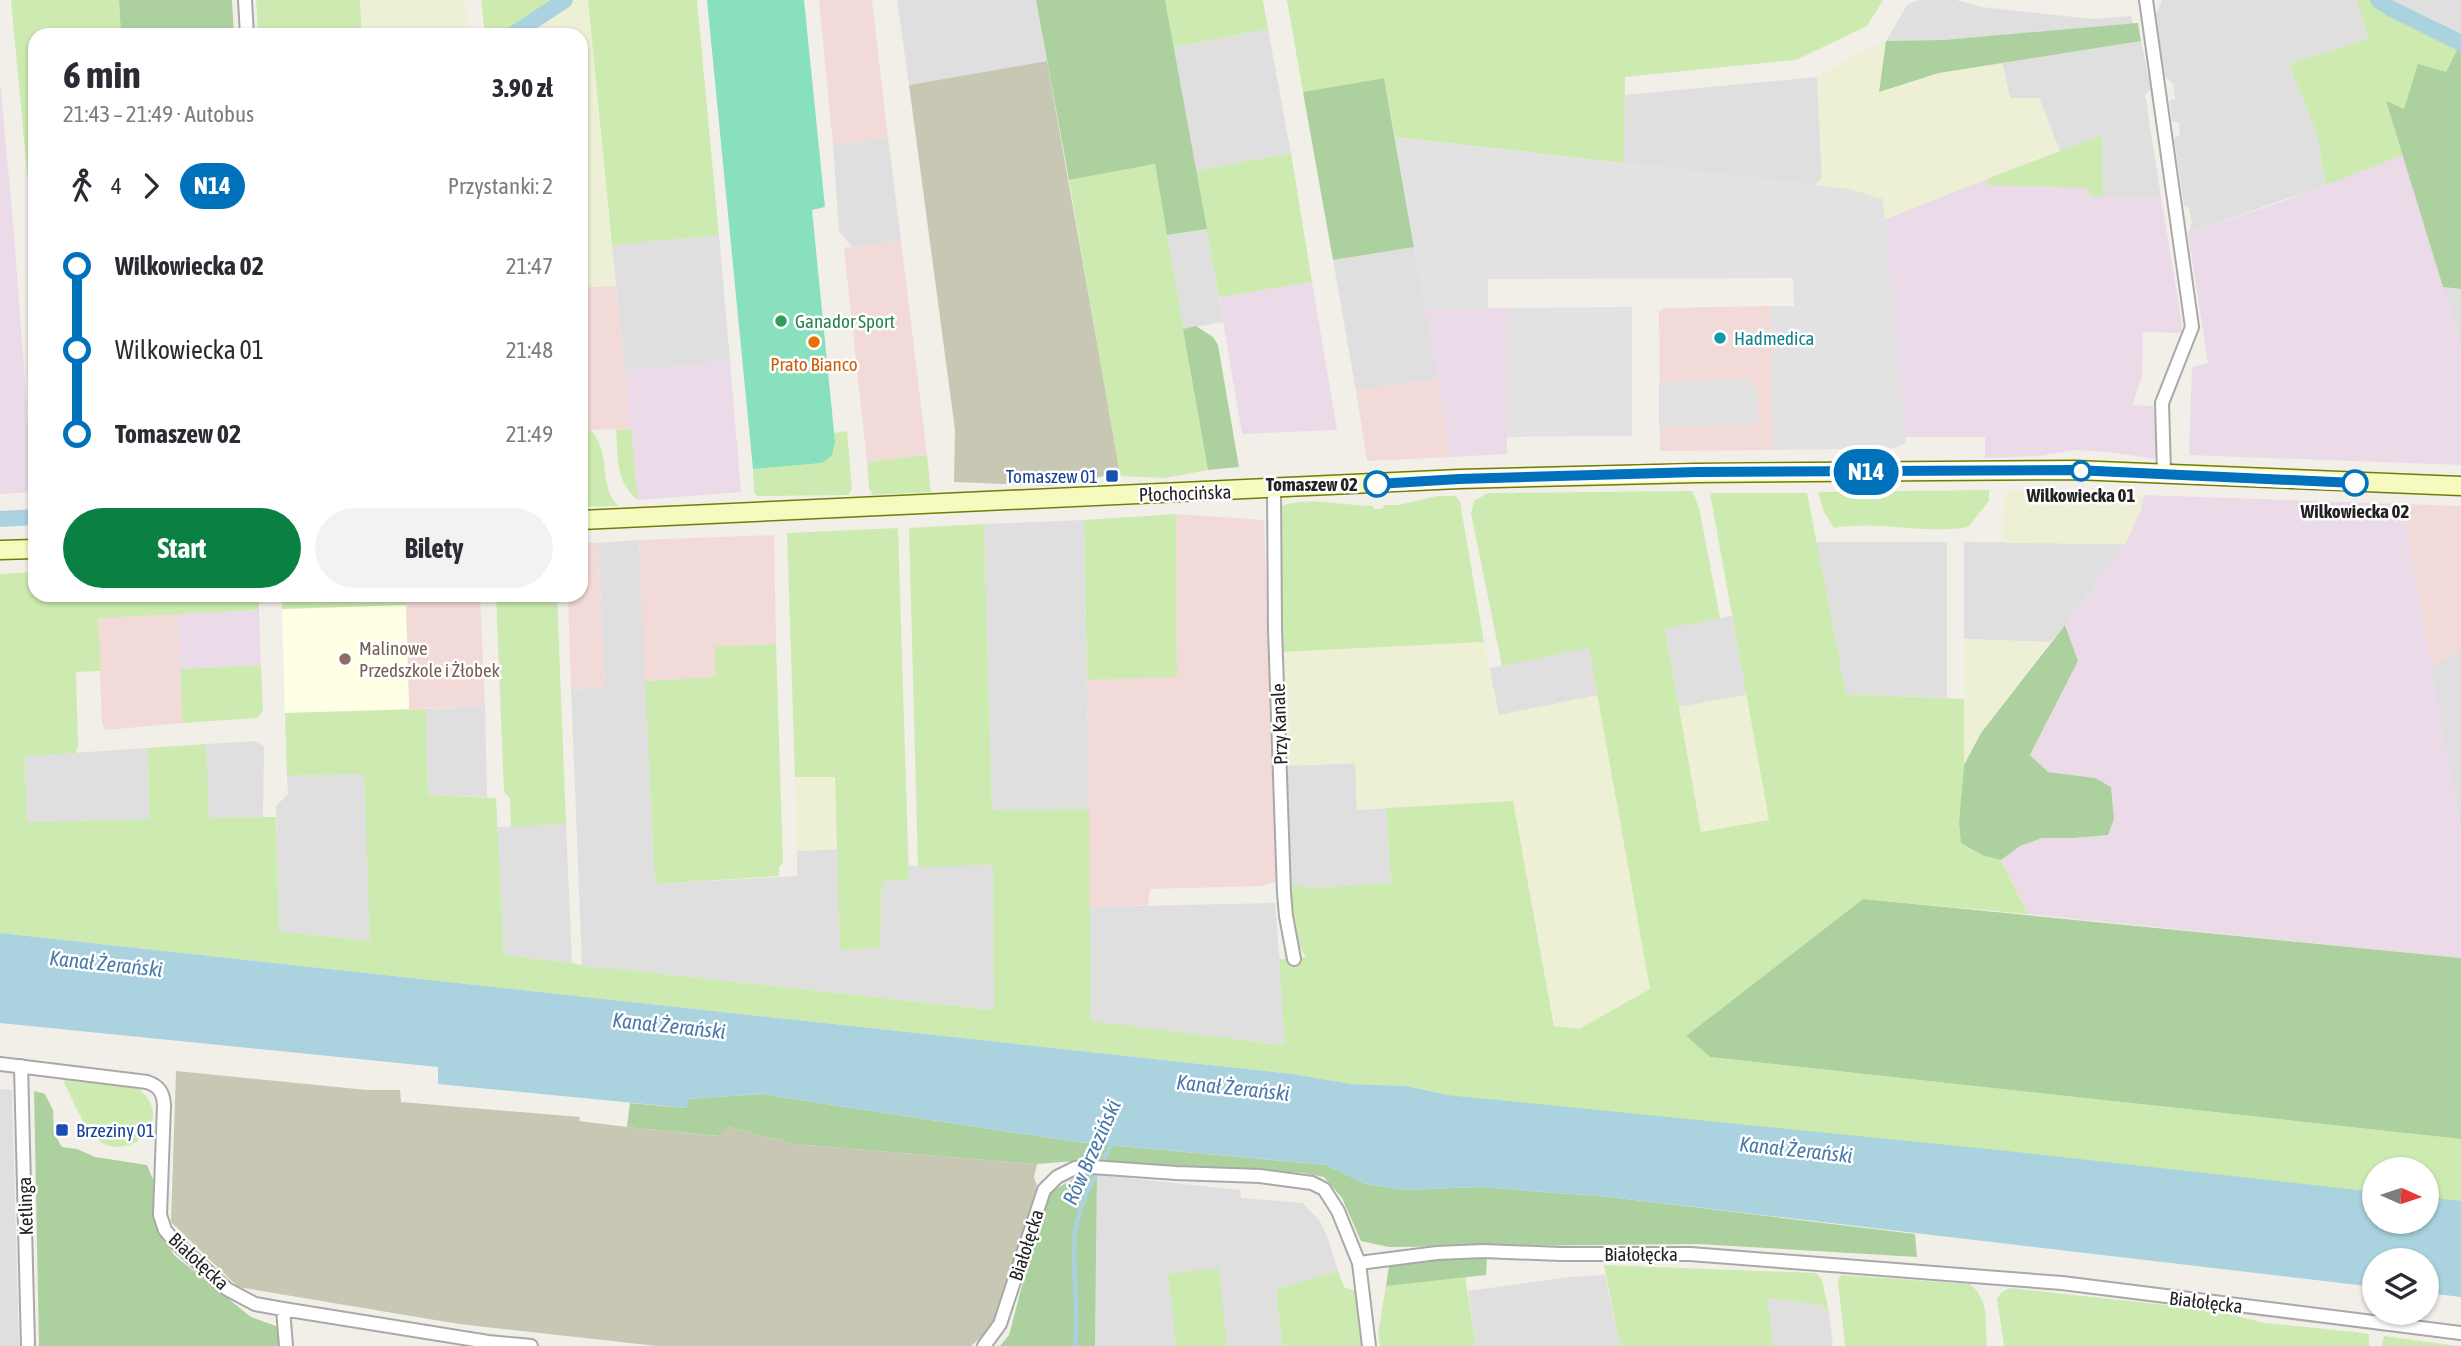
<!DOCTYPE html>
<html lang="pl">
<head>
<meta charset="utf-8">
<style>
	:root { --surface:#fff; --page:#f2f2f3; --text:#2b2b33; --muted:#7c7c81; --accent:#0b8043 }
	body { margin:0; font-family:"Asap Condensed",sans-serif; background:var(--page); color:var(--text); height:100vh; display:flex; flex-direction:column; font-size:26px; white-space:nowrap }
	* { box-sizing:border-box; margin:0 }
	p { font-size:23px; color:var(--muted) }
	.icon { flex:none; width:38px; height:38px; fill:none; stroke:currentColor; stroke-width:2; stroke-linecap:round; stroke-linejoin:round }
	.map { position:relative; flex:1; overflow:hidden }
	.drawer { position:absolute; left:28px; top:28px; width:560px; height:574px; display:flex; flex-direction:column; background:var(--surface); border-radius:21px; box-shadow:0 2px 5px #0004 }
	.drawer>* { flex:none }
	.badge { padding:0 14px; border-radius:23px; font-size:24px; line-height:46px }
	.needle { width:46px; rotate:93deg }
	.fabs { position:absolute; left:2362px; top:1157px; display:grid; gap:14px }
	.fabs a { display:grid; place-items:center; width:77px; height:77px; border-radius:50%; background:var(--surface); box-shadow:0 2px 5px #0004; font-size:35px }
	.map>.badge { position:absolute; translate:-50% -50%; box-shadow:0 0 0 4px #fff }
	.legs { display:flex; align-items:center; gap:10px; height:77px; padding:0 35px; font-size:23px }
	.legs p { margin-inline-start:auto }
	.head { display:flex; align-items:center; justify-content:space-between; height:119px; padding:0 35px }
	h1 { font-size:38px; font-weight:700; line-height:52px }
	.action { display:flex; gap:14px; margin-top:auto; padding:14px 35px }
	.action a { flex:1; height:80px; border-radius:42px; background:var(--accent); color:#fff; font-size:28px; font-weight:700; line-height:80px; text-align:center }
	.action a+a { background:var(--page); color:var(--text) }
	ul { padding:0 35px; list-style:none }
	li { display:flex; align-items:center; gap:24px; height:84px; font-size:26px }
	li i { display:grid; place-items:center; width:10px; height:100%; margin:0 9px; background:currentColor }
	li i::after { content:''; width:18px; height:18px; margin:-9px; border:5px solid; border-radius:50%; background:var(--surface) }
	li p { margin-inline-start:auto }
	li:first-child i { background:linear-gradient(#0000 50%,currentColor 0) }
	li:last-child i { background:linear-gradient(currentColor 50%,#0000 0) }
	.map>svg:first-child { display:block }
	.residential { fill:#e0dfdf }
	.commercial { fill:#f2dad9 }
	.industrial { fill:#ebdbe8 }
	.education { fill:#ffffe5 }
	.construction { fill:#c7c7b4 }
	.farmland { fill:#eef0d5 }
	.grass { fill:#cdebb0 }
	.forest { fill:#add19e }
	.pitch { fill:#88e0be }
	.parking { fill:#e2e2e2 }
	.water { fill:#aad3df }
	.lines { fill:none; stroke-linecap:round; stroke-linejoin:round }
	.stream { stroke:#aad3df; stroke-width:4.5 }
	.canal { stroke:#aad3df; stroke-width:16 }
	.minor-casing { stroke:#a9a9a9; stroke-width:16 }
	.secondary-casing { stroke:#707d05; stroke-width:21 }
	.minor { stroke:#fff; stroke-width:12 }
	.secondary { stroke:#f7fabf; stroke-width:18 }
	.line-1-casing { stroke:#fff; stroke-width:16 }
	.line-1 { stroke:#0072bc; stroke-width:10 }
	.leisure-dot { fill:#2e9e5b; stroke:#fff; stroke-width:2.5 }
	.culture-dot { fill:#0f9aa8; stroke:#fff; stroke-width:2.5 }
	.food-dot { fill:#e8710a; stroke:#fff; stroke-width:2.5 }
	.stop-1-dot { fill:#fff; stroke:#0072bc; stroke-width:3.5 }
	.transit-dot { fill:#1a4fb4; stroke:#fff; stroke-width:2.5 }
	.education-dot { fill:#8d6e63; stroke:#fff; stroke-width:2.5 }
	.labels { text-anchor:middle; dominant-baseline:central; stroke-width:5; stroke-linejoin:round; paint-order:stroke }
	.leisure-label { font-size:19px; fill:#27864d; stroke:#fff; text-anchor:start }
	.culture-label { font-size:19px; fill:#0d838f; stroke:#fff; text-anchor:start }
	.food-label { font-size:19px; fill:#c56008; stroke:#fff }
	.transit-label { font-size:19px; fill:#164399; stroke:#fff; text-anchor:end }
	.stop-label { font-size:19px; font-weight:bold; fill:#222; stroke:#fff }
	.street-label { font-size:19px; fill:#222; stroke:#fff }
	.education-label { font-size:19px; fill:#785e54; stroke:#fff; text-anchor:start }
	.water-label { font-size:21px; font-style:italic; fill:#4a7aab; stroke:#fff }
</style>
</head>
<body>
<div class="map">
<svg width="2461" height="1346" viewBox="0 0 2461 1346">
	<rect width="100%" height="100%" fill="#f2efe9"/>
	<path class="residential" d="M897,0h139l11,61 -138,24z
		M1919,0h37l26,7 110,12 39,-3 2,8 -189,16 -58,1 21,-36z
		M2161,0h196l11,39 -79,25 28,70 9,51 -138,48 4,-10 -3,-15 -5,-3 -10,-66 6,-5 -1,-6v-5l-7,-2 -2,-21 5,-1 -2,-15 -8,-8 -9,-63 5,-9z
		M2390,0h71v36l-65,-32z
		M1268,29l23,124 -95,18 -23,-124z
		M2141,41l10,48 -6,5 16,103h-58l-1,-62 -42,16 -21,-53h-29l-8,-35z
		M1817,77l5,100 -6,8 -192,-22v-68z
		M888,138l13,103 -49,6 -13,-16 -6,-86z
		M1207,229l16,93 -40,7 -16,-94z
		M719,235l11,126 -105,10 -13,-126z
		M1414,247l24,131 -82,13 -23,-131z
		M2443,287l18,2v56z
		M1084,520l5,289 -97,2 -8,-287z
		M639,540l16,344 142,-8v-25l41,-2 2,101 40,-2 2,-67 27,-1 -1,-14 85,-1 2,145 -377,-41h-20l-16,-3 -11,-277 34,-2 -7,-144z
		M1816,542h131v156l-101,-4z
		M1964,542l161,2 -60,81 -15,17 -86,-3z
		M1732,616l15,79 -68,12 -14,-79z
		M1589,648l10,47 -101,21 -9,-48z
		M2461,650v179l-31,-162z
		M485,706l2,91 -59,-2 -2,-86z
		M255,741l9,5 -1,71 -55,1 -2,-74z
		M148,748l1,71 -122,3 -2,-66z
		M1356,763l1,47 29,-2 5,75 -81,5 -20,-4 -4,-118z
		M364,774l7,167 -92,-10 -3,-125 12,-12 -1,-18z
		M566,824l6,139 -68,-8 -7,-128z
		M1275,903l11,142 -195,-23 -2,-115z
		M0,1089l12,1 7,256h-19z
		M1097,1175l143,15 1,8 62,5 17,18 8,18 10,32 -62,18 6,57h-55l-9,-77 -49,5 7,72h-81z
		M1605,1275l15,71h-144l-8,-55 101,-14z
		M1767,1298l54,7 8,7 4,34h-60z"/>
	<path class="commercial" d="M819,0h53l16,138 -55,7z
		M901,241l26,214 -60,7 -23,-214z
		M616,286l15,143 -50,1v-143z
		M1771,306l2,144 -113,1 -1,-139 5,-4z
		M1438,378l13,79 -84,4 -11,-70z
		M2402,504l59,2v144l-31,17z
		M1176,514l88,6 13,362 -16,4 -111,3 -2,16 -59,2 -2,-227 90,-4z
		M774,535l2,109 -61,2v31l-70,4 -6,-141z
		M581,543h17l7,144 -34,2 -3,-94h13z
		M405,595h75l5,111 -76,3z
		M178,613l4,110 -76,7 -4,-6 -4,-106z"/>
	<path class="industrial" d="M0,81l14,152 19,259 -33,2z
		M2403,155l58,190v120l-272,-10 3,-88 16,-4 -20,-130 93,-31z
		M1987,179l103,9v8l71,1 20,120 1,16 -39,-1 -1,44 -10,29 21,1 6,43 -5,10 -44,-7 -35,-2 -37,6 -53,2v-21h-80l-20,-218z
		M1312,282l25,148 -95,4 -23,-137z
		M1425,308h82v146l-56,3z
		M730,361l11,131 -103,8 -13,-129z
		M2144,495l258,9 59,325v129l-433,-44 -27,-54 19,-14 22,-8h32l34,-3 6,-16 -19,-41 -47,-6 -18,-17 48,-94 -13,-36 60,-81 16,-34z
		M259,610l2,55 -81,4 -2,-55z"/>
	<path class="education" d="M406,605l3,104 -124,4 -3,-104z"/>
	<path class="construction" d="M1047,61l73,411 -15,1 -1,3 -50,10 -100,-4 1,-52 -46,-345z
		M176,1071l191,19h33l1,12 179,15 -1,4 48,6 91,9 11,-9 66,17 242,20 -3,13 3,9 -45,142 -21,18h-314l-198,-22 -221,-37 -67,-65z"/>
	<path class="farmland" d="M360,0h105l4,35h-107z
		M575,0h13l28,286 -35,1v-252h-60z
		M1886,41l-7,51 60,-19 63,-10 8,35h29l21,53 -175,68 -2,-20 -67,-14 6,-9 -5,-99 38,-22z
		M2006,491l138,4 -3,15 -16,34 -120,-1 -4,-14z
		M1964,639l86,3 -69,91 -17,32z
		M1484,642l15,73 100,-20 52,294 -72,40 -24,-3 -42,-225 -156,9 -2,-47 -69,3 -5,-114z
		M1747,695l22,126 -68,12 -22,-126z
		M835,776l3,73 -41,2 -2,-74z"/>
	<path class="grass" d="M11,0h108l2,35h-86v222z
		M256,0h104l2,35h-104z
		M481,0h81l-55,35h-22z
		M588,0h109l22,235 -107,10z
		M1165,0h98l5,29 -95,18z
		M1287,0h596l-16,26 -71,34 -171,17 -1,86 -229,-26 -11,-59 -81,14z
		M2357,0h33l71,36v13l-3,-1 -12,24 -42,38 -18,-8 17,53 -77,30 -9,-51 -28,-70 79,-25z
		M2102,135l1,62 -13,-1 -1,-8 -102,-3v-6z
		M1291,153l21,129 -93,15 -23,-126z
		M1155,164l53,306 -43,8 -45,-2 -51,-296z
		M631,429l7,71c-23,-18 -20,-44 -22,-70z
		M581,430h10c21,24 6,52 27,76l-37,1z
		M847,431l5,57 -3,7 -92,1 -3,-4 -1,-23 69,-6 13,-21 -1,-9z
		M927,455l4,37 -58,3 -4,-6 -2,-27z
		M1989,490v11l-21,26c-44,8 -90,-7 -134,1l-10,-16 -6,-20z
		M1692,491l7,16 21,111 -55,11 36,203 68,-12 -59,-327h97l39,201 118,5v66l-5,57 25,34 17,4 27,54 -165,-15 -177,137 24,21 751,82v63l-34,-4v-29h-52v24l-927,-98 -42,-9 -55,-2 -59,-10 -1292,-141v-359l35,-2v23h224v15l-161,8 3,53 -25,1 2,73 -2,8 -51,3 2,66 122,-3 -1,-71 58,-4 3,74 67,-1 3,114 91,10 -6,-167 -77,2 -2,-63 141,-4 2,86 68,3 8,157 68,8 26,6h20l376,41 -1,-145 -75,2 -9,-339 75,-4 8,286 97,-1 2,212 194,24 -6,-86 27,-2 -10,-16 -6,-57 20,4 81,-5 -5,-75 127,-7 41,225 25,3 71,-40 -61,-341 -87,18 -31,-153 3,-12 14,-8z
		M1437,496h19l4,6 24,140 -203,10v-146c29,-10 62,0 92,0l1,3h9l1,-4h15z
		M1176,514l1,163 -90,3 -3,-160z
		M898,528l11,352 -27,1 -2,67 -40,2 -5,-173h-40l-8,-244z
		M282,595h123l1,10 -124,4z
		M496,595h61l9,229 -55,3 -1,-29 -6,-6z
		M776,644l7,219 -4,5v8l-124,8 -10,-203 70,-4v-31z
		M261,665l2,46 -6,7 -75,5 -2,-54z
		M67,1079l72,10c41,34 -18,82 -48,44 -11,-14 -18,-33 -26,-48l-1,-4z
		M1604,1265l212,8 6,7 7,32 -8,-7 -54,-7 7,48h-154z
		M1219,1268l8,78h-51l-8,-72z
		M1338,1271l6,16 11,4 7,55h-80l-6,-57z
		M1841,1275l129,9c20,17 15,38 17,62h-142l-7,-65z
		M1465,1276l11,70h-96l-2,-12 8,-48z
		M2010,1288l201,22 54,13 90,9 14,2v12h-365l-7,-47 5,-7z
		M2384,1336l74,10h-76z"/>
	<path class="forest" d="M119,0h113l2,35h-113z
		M1036,0h129l42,229 -40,6 -12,-71 -86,16z
		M2138,23l3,18 -202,32 -60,19 7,-51 58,-1z
		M2458,48l3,1v240l-18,-2 -57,-186 18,8 14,-45 28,8z
		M1384,78l30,169 -81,13 -30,-168z
		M1196,326l17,11 5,8 21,122 -31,3 -25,-141z
		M2065,625l13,36 -48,94 18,17 47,6 16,9 3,32 -6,16 -34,3h-32l-22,8 -19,14 -17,-4 -23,-13 -2,-21 5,-57 17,-32z
		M1863,899l598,59v181l-751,-82 -24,-21z
		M34,1091l11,3 8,16 1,24 8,13 15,2 18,8 52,8 7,17 3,46 17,27 77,62 30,11 1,18h-243z
		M761,1094l315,48 250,23 40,19 37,6 76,-3 131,10 305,37 2,23 -219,-13 -309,3 -28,-6 -19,-43 -18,-21 -21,-4 -217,-13 -49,4 -242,-20 -66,-17 -10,9 -92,-9 3,-24 56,5 3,-9z
		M1081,1174l16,1 -2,171h-95l9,-11 34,-129 8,-14z
		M1487,1256l-1,19 -100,11 3,-20 51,-7z"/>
	<path class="pitch" d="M707,0h97l21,207 -13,3 23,232 -3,13 -10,8 -69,6z"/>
	<path class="parking" d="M1395,137l454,52 34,10 23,244 -12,5 -121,2 -2,-144h23l-1,-28 -305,1v29h-63z
		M1632,307v129l-125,1v-129z
		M1752,379l1,10 5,1 -1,34 -98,4v-46z"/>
	<path class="water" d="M0,933l1292,141 59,10 55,2 42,9 550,55 377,42v30h52v-25l34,4v96l-34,-4v-33h-52v27l-765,-90 -131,-10 -76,3 -37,-6 -40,-19 -250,-23 -315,-48 -71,5 -4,9 -248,-24v-17l-438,-44z"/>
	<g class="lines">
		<path class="stream" d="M1075,1346c5,-37 -4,-76 0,-114 4,-32 25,-62 38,-91"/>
		<path class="canal" d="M2378,0l12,8 71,35
			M512,35l53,-35
			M0,519l35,-2"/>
		<defs>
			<path id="minor" d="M245,0l2,35
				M2146,0l46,327 -30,76 2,71
				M1274,489l1,140 9,264 2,23 8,43
				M0,1064l147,18c12,4 16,10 17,23l-4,110 5,15 10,12 52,47 28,15 28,5 205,33 43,4
				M21,1066l7,280
				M1359,1263l78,-10 46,-2 78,3h129l372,29 399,50
				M283,1309l3,37
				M984,1346l16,-22 44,-134 13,-13 18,-9 17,-1 84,6 84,3 52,7 12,6 14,22 21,52 10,83"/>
			<path id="secondary" d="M581,520l878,-41 238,-6 378,-3 386,16
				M0,550l35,-1"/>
		</defs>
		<use href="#minor" class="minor-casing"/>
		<use href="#secondary" class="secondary-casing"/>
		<use href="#minor" class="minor"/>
		<use href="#secondary" class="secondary"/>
	</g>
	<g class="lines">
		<defs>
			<path id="line-1" d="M1377,484l82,-5 238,-7 378,-2 280,13"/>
		</defs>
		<use href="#line-1" class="line-1-casing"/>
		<use href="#line-1" class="line-1"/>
	</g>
	<circle class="leisure-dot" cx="781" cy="321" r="7"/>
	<circle class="culture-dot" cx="1720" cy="338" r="7"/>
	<circle class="food-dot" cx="814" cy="342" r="7"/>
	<g class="stop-1-dot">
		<circle cx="2081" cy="471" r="9"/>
		<circle cx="2355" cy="483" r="12"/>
		<circle cx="1377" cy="484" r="12"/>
	</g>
	<g class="transit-dot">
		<rect x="1105" y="469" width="14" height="14" rx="3.5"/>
		<rect x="55" y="1123" width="14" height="14" rx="3.5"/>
	</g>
	<circle class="education-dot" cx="345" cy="659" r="7"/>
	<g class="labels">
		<g class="leisure-label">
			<text x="795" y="321">Ganador Sport</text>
		</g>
		<g class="culture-label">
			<text x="1734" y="338">Hadmedica</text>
		</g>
		<g class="food-label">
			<text x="814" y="364">Prato Bianco</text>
		</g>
		<g class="transit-label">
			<text x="1098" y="476">Tomaszew 01</text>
			<text x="76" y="1130" text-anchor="start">Brzeziny 01</text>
		</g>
		<g class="stop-label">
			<text x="1358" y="484" text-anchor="end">Tomaszew 02</text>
			<text x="2081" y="495">Wilkowiecka 01</text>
			<text x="2355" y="511">Wilkowiecka 02</text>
		</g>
		<g class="street-label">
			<text transform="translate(1185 493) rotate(-2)">Płochocińska</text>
			<text transform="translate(1279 724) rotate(-92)">Przy Kanale</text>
			<text transform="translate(25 1206) rotate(-92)">Ketlinga</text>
			<text transform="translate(1026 1245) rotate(-72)">Białołęcka</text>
			<text x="1641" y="1254">Białołęcka</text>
			<text transform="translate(199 1261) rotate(43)">Białołęcka</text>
			<text transform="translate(2206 1302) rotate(7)">Białołęcka</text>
		</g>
		<g class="education-label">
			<text x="359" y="648">Malinowe<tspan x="359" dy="22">Przedszkole i Żłobek</tspan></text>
		</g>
		<g class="water-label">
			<text transform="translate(106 963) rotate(6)">Kanał Żerański</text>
			<text transform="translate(669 1025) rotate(6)">Kanał Żerański</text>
			<text transform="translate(1233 1087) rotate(6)">Kanał Żerański</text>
			<text transform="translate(1796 1149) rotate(6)">Kanał Żerański</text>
			<text transform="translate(1091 1152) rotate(-66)">Rów Brzeziński</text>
		</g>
	</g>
</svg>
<div class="fabs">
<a><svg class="needle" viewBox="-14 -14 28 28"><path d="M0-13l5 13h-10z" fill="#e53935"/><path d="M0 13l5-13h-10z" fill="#7c7c81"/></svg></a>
<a><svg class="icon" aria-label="layers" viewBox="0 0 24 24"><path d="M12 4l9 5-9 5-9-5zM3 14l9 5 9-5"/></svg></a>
</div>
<b class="badge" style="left:1866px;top:472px;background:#0072bc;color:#fff">N14</b>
<section class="drawer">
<div class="head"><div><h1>6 min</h1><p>21:43 – 21:49 · Autobus</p></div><b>3.90 zł</b></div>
<div class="legs"><svg class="icon" aria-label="walk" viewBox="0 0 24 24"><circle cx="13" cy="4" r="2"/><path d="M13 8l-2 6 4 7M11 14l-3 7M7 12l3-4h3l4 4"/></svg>4<svg class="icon" aria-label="forward" viewBox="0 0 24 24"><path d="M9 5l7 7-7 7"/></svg><b class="badge" style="background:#0072bc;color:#fff">N14</b><p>Przystanki: 2</p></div>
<ul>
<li><i style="color:#0072bc"></i><b>Wilkowiecka 02</b><p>21:47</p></li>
<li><i style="color:#0072bc"></i><span>Wilkowiecka 01</span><p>21:48</p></li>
<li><i style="color:#0072bc"></i><b>Tomaszew 02</b><p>21:49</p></li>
</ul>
<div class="action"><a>Start</a><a>Bilety</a></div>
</section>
</div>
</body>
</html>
